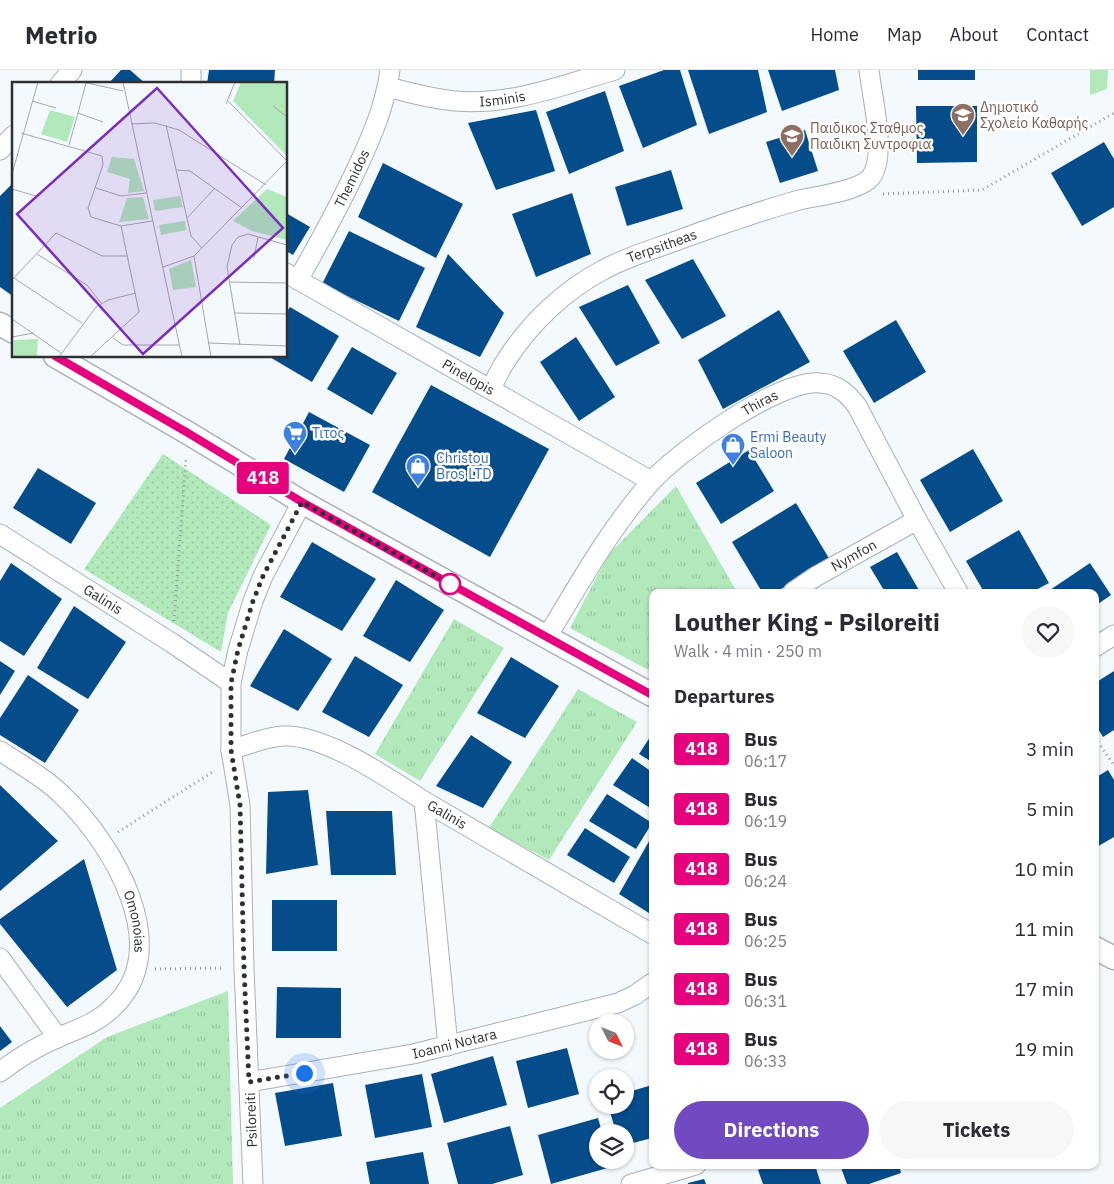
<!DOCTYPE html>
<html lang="en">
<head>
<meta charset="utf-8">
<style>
	:root { --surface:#fff; --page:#f7f7f7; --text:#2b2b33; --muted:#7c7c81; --line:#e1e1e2; --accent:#7149c1 }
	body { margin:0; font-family:"IBM Plex Sans",sans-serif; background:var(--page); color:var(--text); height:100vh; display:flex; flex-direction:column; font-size:19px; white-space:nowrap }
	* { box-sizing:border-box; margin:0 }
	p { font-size:16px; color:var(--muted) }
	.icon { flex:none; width:28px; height:28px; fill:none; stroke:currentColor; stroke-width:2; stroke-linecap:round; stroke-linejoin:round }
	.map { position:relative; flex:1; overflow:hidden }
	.sheet { position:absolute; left:649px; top:519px; width:450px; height:580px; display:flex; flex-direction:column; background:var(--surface); border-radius:10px; box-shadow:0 1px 4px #0004 }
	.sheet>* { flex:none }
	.badge { padding:0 10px; border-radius:4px; font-size:18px; line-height:32px }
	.needle { width:32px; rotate:132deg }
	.controls { position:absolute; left:589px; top:944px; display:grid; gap:10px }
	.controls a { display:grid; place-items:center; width:45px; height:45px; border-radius:50%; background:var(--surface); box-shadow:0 1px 4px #0004; font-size:25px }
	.you { position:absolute; width:25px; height:25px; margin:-12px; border:4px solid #fff; border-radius:50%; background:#1a73e8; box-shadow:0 0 0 8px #1a73e833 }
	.map>.badge { position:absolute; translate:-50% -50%; box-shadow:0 0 0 2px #fff }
	h2 { padding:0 25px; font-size:19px; line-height:45px }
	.round { display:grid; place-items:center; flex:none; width:52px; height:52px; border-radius:26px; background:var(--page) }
	.summary { display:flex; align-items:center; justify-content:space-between; height:85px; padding:0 25px }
	h1 { font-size:24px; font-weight:700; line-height:38px }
	.primary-button { display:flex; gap:10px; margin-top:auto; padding:10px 25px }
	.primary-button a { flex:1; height:58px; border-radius:30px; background:var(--accent); color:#fff; font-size:20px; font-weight:700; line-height:58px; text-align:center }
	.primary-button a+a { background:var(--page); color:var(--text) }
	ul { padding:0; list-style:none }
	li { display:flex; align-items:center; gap:15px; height:60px; padding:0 25px }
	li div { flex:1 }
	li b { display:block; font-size:19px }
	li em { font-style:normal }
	li .badge { min-width:55px; font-weight:700; text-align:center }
	header { display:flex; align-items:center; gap:30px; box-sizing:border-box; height:70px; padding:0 25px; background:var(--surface); border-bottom:1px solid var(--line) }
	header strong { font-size:24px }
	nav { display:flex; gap:28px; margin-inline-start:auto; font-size:18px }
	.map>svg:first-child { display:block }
	.grass { fill:url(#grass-tufts) }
	.park { fill:url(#park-dots) }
	.garden { fill:#b1e9ba }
	.building { fill:#044c8a }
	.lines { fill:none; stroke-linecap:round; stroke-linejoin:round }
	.minor-casing { stroke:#a9b0b9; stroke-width:21 }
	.tertiary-casing { stroke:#a9b0b9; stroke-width:25 }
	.path { stroke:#93969b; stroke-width:3; stroke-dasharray:1 4; stroke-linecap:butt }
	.minor { stroke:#fff; stroke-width:19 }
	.tertiary { stroke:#fff; stroke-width:22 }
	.line-casing { stroke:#fff; stroke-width:11 }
	.line { stroke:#e6007e; stroke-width:8 }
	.walk { stroke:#2e3034; stroke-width:5; stroke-dasharray:0 9 }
	.stop-dot { fill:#fff; stroke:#e6007e; stroke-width:2.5 }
	.labels { text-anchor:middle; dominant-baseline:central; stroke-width:5; stroke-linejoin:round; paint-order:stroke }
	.street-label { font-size:14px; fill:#2e3034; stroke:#fff }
	.education-label { font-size:14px; fill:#785e54; stroke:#fff; text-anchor:start }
	.shop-label { font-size:14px; fill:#366cbe; stroke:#fff; text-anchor:start }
	.inset-road { fill:none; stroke:#a5a9ad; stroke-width:1 }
	.view { fill:#7b2cbf; fill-opacity:0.15; stroke:#7b2cbf; stroke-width:2.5 }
	.inset-edge { fill:none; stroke:#2e3034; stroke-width:2.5 }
</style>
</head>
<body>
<header>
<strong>Metrio</strong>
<nav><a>Home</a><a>Map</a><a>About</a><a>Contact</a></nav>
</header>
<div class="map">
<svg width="1114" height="1114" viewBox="0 0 1114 1114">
	<defs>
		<pattern id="grass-tufts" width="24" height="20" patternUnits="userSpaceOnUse" patternTransform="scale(1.25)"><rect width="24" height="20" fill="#b1e9ba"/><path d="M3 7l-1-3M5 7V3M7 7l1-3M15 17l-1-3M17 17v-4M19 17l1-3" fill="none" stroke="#99c8a0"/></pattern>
		<pattern id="park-dots" width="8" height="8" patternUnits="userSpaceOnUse" patternTransform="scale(1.25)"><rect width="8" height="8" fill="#b1e9ba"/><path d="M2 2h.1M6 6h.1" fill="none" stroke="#99c8a0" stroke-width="1.8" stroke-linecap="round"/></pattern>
	</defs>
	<rect width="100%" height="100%" fill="#f4f9fe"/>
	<path class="grass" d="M676,416l61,106h-85v80l-82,-44 38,-73z
		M454,549l50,29 -84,133 -45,-27z
		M578,619l59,33 -88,138 -60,-32z
		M228,921l5,193h-233v-76l107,-71z"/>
	<path class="park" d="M163,384l108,71 -43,88 -7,39 -137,-83z"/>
	<path class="garden" d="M1090,0h18l-1,19 -17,6z"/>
	<path class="building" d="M121,0h9l16,14h-38z
		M209,0h66l-1,14h-67z
		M664,0h16l17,55 -54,23 -24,-62z
		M688,0h70l9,42 -58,22z
		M768,0h67l4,20 -57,21z
		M918,0h57v10h-57z
		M605,21l19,60 -55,23 -23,-62z
		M916,36h61v56l-60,1z
		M536,40l19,61 -59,19 -28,-67z
		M805,60l13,41 -38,12 -14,-41z
		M1104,72l10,17v48l-32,19 -31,-53z
		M383,93l80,41 -27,54 -78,-41z
		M671,100l12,39 -56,17 -12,-39z
		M14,112v115l-14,-10v-91z
		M572,123l19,61 -55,23 -24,-63z
		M286,143l24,14 -17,28 -7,-4z
		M349,161l76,37 -26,53 -77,-37z
		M448,184l56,59 -24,44 -64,-30z
		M693,189l33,57 -44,23 -37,-59z
		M628,215l32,58 -44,23 -37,-59z
		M290,237l49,29 -27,46 -44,-26h18v-43z
		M779,240l31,52 -87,47 -25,-49z
		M896,250l30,52 -52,31 -31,-52z
		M576,267l39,60 -36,24 -39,-59z
		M352,277l45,26 -25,42 -45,-26z
		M431,315l118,64 -59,108 -118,-65z
		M309,342l61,33 -26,47 -60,-33z
		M973,379l30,52 -53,31 -30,-52z
		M749,380l25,41 -53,33 -25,-41z
		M38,398l58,35 -25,41 -58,-36z
		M796,433l34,57 -54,32h-14l-30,-50z
		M1019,460l30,53 -17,9h-48l-18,-31z
		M312,472l64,37 -34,52 -62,-34z
		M897,482l23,40h-35l-15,-25z
		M11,493l51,36 -38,57 -24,-15v-60z
		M1090,493l21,32 -16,11v-14h-48z
		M396,510l48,30 -34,52 -47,-26z
		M74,536l52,36 -38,57 -51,-31z
		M284,559l48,30 -34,52 -48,-25z
		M355,586l48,29 -34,52 -47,-25z
		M511,587l48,29 -34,52 -48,-25z
		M0,591l15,10 -15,24z
		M1114,601v59l-11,7 -8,-13v-41z
		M28,605l51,35 -34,53 -45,-28v-17z
		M652,664v28l-13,-8z
		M471,665l41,27 -29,46 -47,-22z
		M632,688l20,14v37l-39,-24z
		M1108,700l6,10v57l-19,11v-70z
		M0,715l58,56 -58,50z
		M308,720l10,75 -52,9 2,-82z
		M607,724l45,29 -16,26 -47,-28z
		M326,741h66l4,64h-65z
		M585,758l45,29 -16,26 -47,-28z
		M652,766v79l-33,-21z
		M84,789l33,111 -50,37 -67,-83v-5z
		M272,830h65v51h-65z
		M277,917l64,1v50h-65z
		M0,956l12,16 -12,9z
		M567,978l12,46 -51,14 -12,-47z
		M493,986l14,49 -63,18 -13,-49z
		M422,1004l10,53 -57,11 -10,-53z
		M333,1013l9,53 -57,10 -10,-53z
		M652,1015v53l-27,7v-13h-9l-8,-27h17v-12z
		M598,1048l4,14h-4v28h11l2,7 -60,17 -13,-49z
		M510,1056l13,49 -31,9h-34l-11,-41z
		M423,1082l6,32h-59l-4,-22z
		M767,1095h48l6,19h-58l-5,-14z
		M840,1095h59l2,8 -32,11h-22z
		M704,1109l2,5h-18v-1z"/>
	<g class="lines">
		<defs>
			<g id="minor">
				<path d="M60,14l12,-14"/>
				<path d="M191,14v-14"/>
				<path id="s1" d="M388,17c22,6 44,12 67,14 55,5 108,-16 160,-31"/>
				<path d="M0,80l14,-15"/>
				<path id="s2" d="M286,203l365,208"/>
				<path id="s3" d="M298,210c21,-37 41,-73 59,-112 15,-32 28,-62 33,-98"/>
				<path id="s4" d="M491,319c5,-10 9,-20 16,-30 23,-36 58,-69 96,-89 25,-14 55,-22 81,-32 38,-14 77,-27 115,-38 18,-4 61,-9 72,-23 16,-21 1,-80 -2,-107"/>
				<path id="s5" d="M0,464l172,109 59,40"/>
				<path id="s6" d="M793,522l22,-15 102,-57"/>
				<path id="s7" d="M547,567c32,-53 62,-107 103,-154 27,-31 129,-104 170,-100 17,1 27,10 37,23l60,114 41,72"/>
				<path d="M1095,577l19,-12"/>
				<path id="s8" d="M231,680c16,-5 34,-13 52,-14 42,-2 105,42 141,65l228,133"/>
				<path id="s9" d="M0,681c21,14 44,26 62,44 50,47 115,154 50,213 -15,15 -34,21 -53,29 -21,9 -41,21 -59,35"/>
				<path d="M424,731l24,245"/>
				<path d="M0,888l58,80"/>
				<path id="s10" d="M249,1012l164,-28 205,-51 17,-8 17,-12"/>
				<path d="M253,1114l-9,-216 -4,-163 -9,-55v-67l7,-33 15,-49 10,-25 39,-74"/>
				<path d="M631,1114l65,-19"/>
			</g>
			<path id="tertiary" d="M0,254l14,8
				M55,286l133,77 114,69 350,193
				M1095,878l19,10"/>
		</defs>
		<use href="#minor" class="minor-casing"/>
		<use href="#tertiary" class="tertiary-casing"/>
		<path class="path" d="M883,124l99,-4 132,-77
			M174,551l12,-163
			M1095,668l19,27
			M118,762l96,-61
			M155,899l69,-1"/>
		<use href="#minor" class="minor"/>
		<use href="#tertiary" class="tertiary"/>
	</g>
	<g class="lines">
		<defs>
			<path id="line" d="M55,286l133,77 114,69 350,193"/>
		</defs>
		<use href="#line" class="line-casing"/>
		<use href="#line" class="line"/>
		<path class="walk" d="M304,1003l-55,9 -5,-114 -4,-163 -9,-55v-67l7,-33 15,-49 10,-25 39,-74 148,82"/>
	</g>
	<defs>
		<symbol id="school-pin" viewBox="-11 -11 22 30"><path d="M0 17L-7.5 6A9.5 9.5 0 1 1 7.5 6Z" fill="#8d6e63" stroke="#fff"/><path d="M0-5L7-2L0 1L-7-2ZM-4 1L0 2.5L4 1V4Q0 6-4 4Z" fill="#fff"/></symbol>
		<symbol id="supermarket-pin" viewBox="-11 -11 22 30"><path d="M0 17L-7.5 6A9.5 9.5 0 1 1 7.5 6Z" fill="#3f7fe0" stroke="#fff"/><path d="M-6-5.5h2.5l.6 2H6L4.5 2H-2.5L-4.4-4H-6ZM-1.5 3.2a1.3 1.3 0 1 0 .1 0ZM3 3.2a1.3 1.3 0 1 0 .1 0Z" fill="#fff"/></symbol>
		<symbol id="shop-pin" viewBox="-11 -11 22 30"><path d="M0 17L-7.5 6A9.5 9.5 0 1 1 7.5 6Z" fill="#3f7fe0" stroke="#fff"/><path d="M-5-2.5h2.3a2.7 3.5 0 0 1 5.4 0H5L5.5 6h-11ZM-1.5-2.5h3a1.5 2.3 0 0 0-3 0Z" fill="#fff"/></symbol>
	</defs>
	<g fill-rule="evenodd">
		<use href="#school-pin" x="949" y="31" width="28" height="38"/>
		<use href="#school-pin" x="778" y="52" width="28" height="38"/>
		<use href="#supermarket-pin" x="281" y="349" width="28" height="38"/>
		<use href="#shop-pin" x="719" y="361" width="28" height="38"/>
		<use href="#shop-pin" x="404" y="382" width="28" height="38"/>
	</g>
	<circle class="stop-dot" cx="450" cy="514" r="10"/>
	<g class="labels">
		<g class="street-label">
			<text stroke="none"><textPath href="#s1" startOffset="116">Isminis</textPath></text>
			<text stroke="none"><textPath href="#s3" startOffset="115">Themidos</textPath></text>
			<text stroke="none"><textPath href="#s4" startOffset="230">Terpsitheas</textPath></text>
			<text stroke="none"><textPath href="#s2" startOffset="210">Pinelopis</textPath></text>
			<text stroke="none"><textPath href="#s7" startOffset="322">Thiras</textPath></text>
			<text stroke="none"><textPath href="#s6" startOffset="71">Nymfon</textPath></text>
			<text stroke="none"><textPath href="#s5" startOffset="122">Galinis</textPath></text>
			<text stroke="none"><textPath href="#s8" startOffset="238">Galinis</textPath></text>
			<text stroke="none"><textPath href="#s9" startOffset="225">Omonoias</textPath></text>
			<text stroke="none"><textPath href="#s10" startOffset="209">Ioanni Notara</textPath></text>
			<text transform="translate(251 1050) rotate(-92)">Psiloreiti</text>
		</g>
		<g class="education-label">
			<text x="980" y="37">Δημοτικό<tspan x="980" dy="16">Σχολείο Καθαρής</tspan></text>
			<text x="810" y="58">Παιδικος Σταθμος<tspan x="810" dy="16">Παιδικη Συντροφια</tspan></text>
		</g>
		<g class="shop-label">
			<text x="312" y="363">Τιτος</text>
			<text x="750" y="367">Ermi Beauty<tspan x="750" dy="16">Saloon</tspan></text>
			<text x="436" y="388">Christou<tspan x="436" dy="16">Bros LTD</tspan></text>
		</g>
	</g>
	<g transform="translate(12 12)">
		<rect width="275" height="275" fill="#f4f9fe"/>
		<path d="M229,0h46l-1,73 -53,-54zM38,28l25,7 -8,25 -26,-8zM100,75l22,2 10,32 -16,2 2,-14 -23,-7zM255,107l20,8v43l-35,-9 -19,-10zM168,114l3,11 -28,4 -2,-11zM131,115l6,22 -30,3 8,-24zM173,139l1,9 -25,5 -2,-10zM26,257l-1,18h-23v-17z" fill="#b1e9ba"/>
		<path d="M179,178l5,27 -23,3 -4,-21z" fill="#b1e9ba"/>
		<path class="inset-road" d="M71,0l40,9M111,0l59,275M215,18l60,61M20,19l24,7M214,22l9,-22M261,24l14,11M66,31l8,-30M119,42l24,-1 24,7 87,55M154,43l25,111 11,12M9,51l81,23 1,9 -15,43 3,9 30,9 31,-5M57,63l9,-32 25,9M165,88l13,1 52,37M0,92l26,-92M84,106l25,8 25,-3M0,107l24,7M175,136l28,-30M25,172l50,31 14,18M182,174l17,101M242,176l4,-21M151,185l31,-11 93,-95M2,196l68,45M0,198l44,-47 46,23h26M217,200l58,1M222,231l53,1M0,237l49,34M0,255l22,-4M101,256l10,7h56M196,261l79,3M228,263l-13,-78 5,-22 6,-8 10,-3 39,11M47,275l37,-50 12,-7 28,-7M78,275l49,-45 -18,-86"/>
		<path class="view" d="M145,6l126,140 -140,126 -126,-140z"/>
		<rect width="275" height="275" class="inset-edge"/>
	</g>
</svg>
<div class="controls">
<a><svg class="needle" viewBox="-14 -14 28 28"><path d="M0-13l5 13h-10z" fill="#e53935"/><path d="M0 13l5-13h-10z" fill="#7c7c81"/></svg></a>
<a><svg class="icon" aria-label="locate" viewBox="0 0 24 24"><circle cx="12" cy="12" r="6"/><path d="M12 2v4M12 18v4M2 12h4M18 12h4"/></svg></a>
<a><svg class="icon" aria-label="layers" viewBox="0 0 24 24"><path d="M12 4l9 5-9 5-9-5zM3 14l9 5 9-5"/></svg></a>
</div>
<div class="you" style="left:304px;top:1003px"></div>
<b class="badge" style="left:263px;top:408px;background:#e6007e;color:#fff">418</b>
<section class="sheet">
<div class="summary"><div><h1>Louther King - Psiloreiti</h1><p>Walk · 4 min · 250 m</p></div><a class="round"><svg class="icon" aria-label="heart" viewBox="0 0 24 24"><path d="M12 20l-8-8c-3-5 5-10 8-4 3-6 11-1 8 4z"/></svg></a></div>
<h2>Departures</h2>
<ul>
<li><span class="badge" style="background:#e6007e;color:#fff">418</span><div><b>Bus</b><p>06:17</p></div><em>3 min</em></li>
<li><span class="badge" style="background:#e6007e;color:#fff">418</span><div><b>Bus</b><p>06:19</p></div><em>5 min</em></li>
<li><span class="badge" style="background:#e6007e;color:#fff">418</span><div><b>Bus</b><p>06:24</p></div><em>10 min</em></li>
<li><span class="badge" style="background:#e6007e;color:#fff">418</span><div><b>Bus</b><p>06:25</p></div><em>11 min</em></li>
<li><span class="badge" style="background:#e6007e;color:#fff">418</span><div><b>Bus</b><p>06:31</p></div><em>17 min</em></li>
<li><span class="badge" style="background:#e6007e;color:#fff">418</span><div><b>Bus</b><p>06:33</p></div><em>19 min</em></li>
</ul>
<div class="primary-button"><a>Directions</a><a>Tickets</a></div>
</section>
</div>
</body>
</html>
